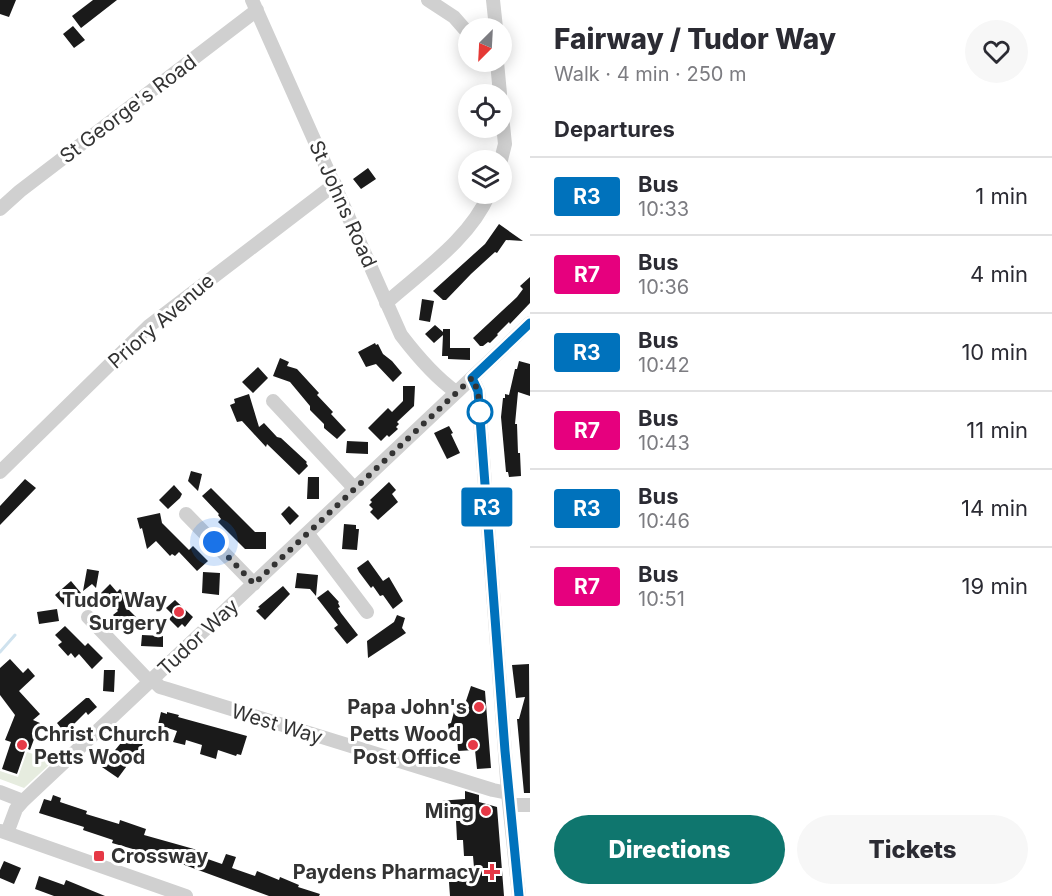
<!DOCTYPE html>
<html lang="en">
<head>
<meta charset="utf-8">
<style>
	:root { --surface:#fff; --page:#f7f7f7; --text:#2b2b33; --muted:#7c7c81; --line:#e1e1e2; --accent:#0f766e }
	body { margin:0; font-family:Inter,sans-serif; background:var(--page); color:var(--text); height:100vh; display:flex; flex-direction:column; font-size:22px; white-space:nowrap }
	* { box-sizing:border-box; margin:0 }
	p { font-size:20px; color:var(--muted) }
	.icon { flex:none; width:33px; height:33px; fill:none; stroke:currentColor; stroke-width:2; stroke-linecap:round; stroke-linejoin:round }
	.map { position:relative; flex:1; overflow:hidden }
	.sheet { display:flex; flex-direction:column; background:var(--surface); width:522px }
	.sheet>* { flex:none }
	.badge { padding:0 12px; border-radius:4px; font-size:21px; line-height:39px }
	.needle { width:39px; rotate:204deg }
	.fabs { position:absolute; left:458px; top:18px; display:grid; gap:12px }
	.fabs a { display:grid; place-items:center; width:54px; height:54px; border-radius:50%; background:var(--surface); box-shadow:0 3px 15px #0003; font-size:30px }
	.you { position:absolute; width:30px; height:30px; margin:-15px; border:4px solid #fff; border-radius:50%; background:#1a73e8; box-shadow:0 0 0 9px #1a73e833 }
	.map>.badge { position:absolute; translate:-50% -50%; box-shadow:0 0 0 3px #fff }
	h2 { padding:0 24px; font-size:22px; line-height:54px }
	.round { display:grid; place-items:center; flex:none; width:63px; height:63px; border-radius:32px; background:var(--page) }
	.summary { display:flex; align-items:center; justify-content:space-between; height:102px; padding:0 24px }
	h1 { font-size:28px; font-weight:800; line-height:45px }
	.cta { display:flex; gap:12px; margin-top:auto; padding:12px 24px }
	.cta a { flex:1; height:69px; border-radius:36px; background:var(--accent); color:#fff; font-size:24px; font-weight:800; line-height:69px; text-align:center }
	.cta a+a { background:var(--page); color:var(--text) }
	ul { padding:0; list-style:none }
	li { display:flex; align-items:center; gap:18px; height:78px; padding:0 24px; border-top:2px solid var(--line) }
	li div { flex:1 }
	li b { display:block; font-size:22px }
	li em { font-style:normal }
	li .badge { min-width:66px; font-weight:700; text-align:center }
	main { display:flex; flex:1; min-height:0 }
	.map>svg:first-child { display:block }
	.green { fill:#e6ecdf }
	.lines { fill:none; stroke-linecap:round; stroke-linejoin:round }
	.stream { stroke:#cfe2ee; stroke-width:3 }
	.building { fill:#1a1a1a }
	.minor { stroke:#d0d0d0; stroke-width:14 }
	.line-casing { stroke:#fff; stroke-width:14 }
	.line { stroke:#0072bc; stroke-width:9 }
	.walk { stroke:#333; stroke-width:6; stroke-dasharray:0 10.8 }
	.stop-dot { fill:#fff; stroke:#0072bc; stroke-width:3 }
	.poi-dot { fill:#e63946; stroke:#fff; stroke-width:2 }
	.labels { text-anchor:middle; dominant-baseline:central; stroke-width:6; stroke-linejoin:round; paint-order:stroke }
	.street-label { font-size:20px; fill:#333; stroke:#fff }
	.poi-label { font-size:20px; font-weight:bold; fill:#333; stroke:#fff; text-anchor:end }
</style>
</head>
<body>
<main>
<div class="map">
<svg width="530" height="896" viewBox="0 0 530 896">
	<rect width="100%" height="100%" fill="#fff"/>
	<path class="green" d="M35,749l15,15 -26,24 -24,-9v-8l18,6 9,-25 6,2z"/>
	<g class="lines">
		<path class="stream" d="M0,652l15,-17"/>
	</g>
	<path class="building" d="M0,0h16l-7,17 -9,-3z
		M93,0h24l-36,28 -9,-12z
		M73,26l12,14 -11,8 -11,-14z
		M368,168l8,11 -15,10 -8,-10z
		M499,224l24,17 -17,-1 -9,13 -2,-1 -24,22 -25,26h-3l-10,-9 52,-47z
		M530,277v26l-20,21 -1,-2 -12,12 1,1 -8,8 -2,-1 -5,4h-3l-7,-8 44,-41 6,-8 -3,-3z
		M422,299l12,2 -4,21 -11,-2z
		M435,325l8,7v-3h7v19h20v12l-22,-1v-3h-6l1,-21 -9,8 -9,-9z
		M375,343l1,2 2,-1 5,10 9,7 10,12 -9,9 -17,-18 -10,3 -8,-15z
		M280,358l9,4 -2,4 10,3 22,24 -2,2 16,17 -2,2 15,16 -9,9 -13,-11v-4l-14,-14v-4l-20,-24 -17,-6z
		M519,361l11,3v32l-12,-4 -3,32h2l1,29h2l1,23 -12,1 -1,-5h-2l-5,-55 2,-19h2v-4l4,1 6,-26h2z
		M258,367l10,11 -15,15 -11,-11z
		M403,386h12l-1,20 -17,16 2,2 -3,3 2,2 -9,8 -2,-2 -6,6 -13,-13 20,-20 4,4 11,-11z
		M249,394l10,33 5,-4 13,14 4,1 26,24 -1,1 2,3 -9,9 -32,-31 -1,3 -24,-26 -5,1 -7,-17 5,-2 -1,-4z
		M449,426l4,7 -2,1 9,19 -13,6 -13,-26z
		M347,441l21,1v12l-22,-1z
		M191,471l11,3 -4,17 -10,-10z
		M308,477h11v22h-12z
		M25,479l11,9 -36,37v-19z
		M389,482l7,8 -4,4 6,8 -20,18 -8,-8 3,-3 -4,-4 3,-3 -2,-2z
		M174,485l8,9 -2,4 -12,11 -9,-9z
		M211,488l44,44h11v17h-21l-27,-27 3,-3 -3,-4 1,-1 -17,-18z
		M289,506l10,10 -9,9 -9,-11z
		M160,513l2,10 27,27 4,-4 15,15 -11,10 -18,-19 -4,4 -3,-2 -2,2 -14,-15 -9,8 -5,-21 -2,1 -3,-11z
		M344,524l12,1v4h3l-2,21 -15,-1z
		M368,560l15,21 6,-4 14,24 -10,8 -10,-14 -3,1 -7,-10 -2,2 -12,-16 -2,-4z
		M87,569l12,2 -3,17 -4,-4 -9,7z
		M203,572l17,1 -1,22 -17,-2z
		M297,573l21,2 -2,21 -6,-7 -15,-1z
		M71,581l10,12 -15,14 -11,-12z
		M110,584l7,8 3,-3 9,11 -1,1 5,5 -4,4 13,13 -11,11 -18,-19 5,-4 -17,-18z
		M283,586l7,8 -25,26 -9,-9 4,-3 -2,-1z
		M328,590l11,12 -1,1 2,4 -2,1 3,5 17,22 -11,9 -13,-16 4,-3 -21,-27z
		M175,600l18,17 -8,10 -3,-3 -4,4 -9,-9 4,-4 -7,-7z
		M57,609l2,12 -20,3 -2,-12z
		M397,615l8,3 -3,10 4,5 -38,25 -1,-17 27,-19z
		M65,626l20,20 3,-3 15,15 -11,11 -13,-15 -4,4 -4,-5 -3,3 -10,-11 4,-3 -7,-7z
		M142,635l21,1v11l-22,-1z
		M10,659l13,14 5,-5 7,8 -16,15 21,23 -7,6 7,3 -10,27 -4,-2 -9,26 -15,-5 9,-27 -6,-2 10,-25 -15,-20v-27z
		M529,664l1,129h-6l-7,-74h2l6,-22 -9,1 -4,-33z
		M104,670h11l-1,22 -11,-1z
		M471,686l14,5 6,77 -14,1 -2,-19 -17,1 -1,-18h-8l-1,-9 3,-1 4,-15 8,2z
		M86,698h3l8,9 -9,8 -2,-3 -21,21 -8,-10z
		M161,712l6,2v-2l12,3 -1,2 69,19 -6,19 -4,-1 -1,2 -18,-6 -2,9 -16,-5 2,-9 -16,-5 -1,5 -12,-3 4,-11 -19,-6z
		M130,732l13,12 -25,34 -19,-13 8,-13 4,3z
		M465,791l14,4v7l18,5 7,89h-54l-1,-14 26,-3 -2,-23h-9l-1,-16h-6l-1,-20h-5v-2l-12,1 -1,-18 27,-2z
		M53,795l8,3 -1,4 27,9 -1,3 33,10 1,-4 26,9 -2,6 57,16 -2,5 23,8 4,-10 10,3 -4,11 23,8 2,-5 22,9 1,-3 19,8 -1,2 22,7 -1,2h-50l-98,-36 -59,-17 1,-3 -30,-10 1,-3 -45,-14 5,-14 7,2z
		M4,861l17,7 -7,16 -14,-6v-8z
		M39,876l25,9 2,-5 39,16h-51l-19,-7z"/>
	<g class="lines">
		<path class="minor" d="M252,0l149,335c16,21 34,42 55,57
			M428,0l26,17 14,16
			M493,0l3,28
			M497,62l3,32
			M501,160l4,-16 -4,-38
			M0,209l20,-18 237,-181
			M386,303c36,-32 84,-64 103,-109
			M472,378l6,13 30,402 11,103
			M273,401l81,87
			M0,472l149,-146 186,-142
			M186,514l68,70
			M308,534l59,78
			M88,617l62,65
			M153,680l7,7 7,2 326,101 15,3
			M0,792l23,9
			M510,805h20
			M1,831l185,65
			M7,833l9,-24 7,-8 507,-478"/>
	</g>
	<g class="lines">
		<defs>
			<path id="line" d="M519,896l-14,-145 -27,-360 -6,-13 58,-55"/>
		</defs>
		<use href="#line" class="line-casing"/>
		<use href="#line" class="line"/>
		<path class="walk" d="M214,542l40,42 218,-206 6,13 2,21"/>
	</g>
	<circle class="stop-dot" cx="480" cy="412" r="12"/>
	<g class="poi-dot">
		<circle cx="179" cy="612" r="6"/>
		<circle cx="479" cy="707" r="6"/>
		<circle cx="22" cy="745" r="6"/>
		<circle cx="473" cy="745" r="6"/>
		<circle cx="486" cy="811" r="6"/>
		<rect x="93" y="850" width="12" height="12" rx="3"/>
		<path d="M489 863h6v6h6v6h-6v6h-6v-6h-6v-6h6z"/>
	</g>
	<g class="labels">
		<g class="street-label">
			<text transform="translate(128 109) rotate(-37)">St George's Road</text>
			<text transform="translate(343 204) rotate(66)">St Johns Road</text>
			<text transform="translate(161 321) rotate(-41)">Priory Avenue</text>
			<text transform="translate(198 637) rotate(-43)">Tudor Way</text>
			<text transform="translate(277 724) rotate(17)">West Way</text>
		</g>
		<g class="poi-label">
			<text x="167" y="600">Tudor Way<tspan x="167" dy="23">Surgery</tspan></text>
			<text x="467" y="707">Papa John's</text>
			<text x="34" y="734" text-anchor="start">Christ Church<tspan x="34" dy="23">Petts Wood</tspan></text>
			<text x="461" y="734">Petts Wood<tspan x="461" dy="23">Post Office</tspan></text>
			<text x="474" y="811">Ming</text>
			<text x="111" y="856" text-anchor="start">Crossway</text>
			<text x="480" y="872">Paydens Pharmacy</text>
		</g>
	</g>
</svg>
<div class="fabs">
<a><svg class="needle" viewBox="-14 -14 28 28"><path d="M0-13l5 13h-10z" fill="#e53935"/><path d="M0 13l5-13h-10z" fill="#7c7c81"/></svg></a>
<a><svg class="icon" aria-label="locate" viewBox="0 0 24 24"><circle cx="12" cy="12" r="6"/><path d="M12 2v4M12 18v4M2 12h4M18 12h4"/></svg></a>
<a><svg class="icon" aria-label="layers" viewBox="0 0 24 24"><path d="M12 4l9 5-9 5-9-5zM3 14l9 5 9-5"/></svg></a>
</div>
<div class="you" style="left:214px;top:542px"></div>
<b class="badge" style="left:487px;top:507px;background:#0072bc;color:#fff">R3</b>
</div>
<section class="sheet">
<div class="summary"><div><h1>Fairway / Tudor Way</h1><p>Walk · 4 min · 250 m</p></div><a class="round"><svg class="icon" aria-label="heart" viewBox="0 0 24 24"><path d="M12 20l-8-8c-3-5 5-10 8-4 3-6 11-1 8 4z"/></svg></a></div>
<h2>Departures</h2>
<ul>
<li><span class="badge" style="background:#0072bc;color:#fff">R3</span><div><b>Bus</b><p>10:33</p></div><em>1 min</em></li>
<li><span class="badge" style="background:#e6007e;color:#fff">R7</span><div><b>Bus</b><p>10:36</p></div><em>4 min</em></li>
<li><span class="badge" style="background:#0072bc;color:#fff">R3</span><div><b>Bus</b><p>10:42</p></div><em>10 min</em></li>
<li><span class="badge" style="background:#e6007e;color:#fff">R7</span><div><b>Bus</b><p>10:43</p></div><em>11 min</em></li>
<li><span class="badge" style="background:#0072bc;color:#fff">R3</span><div><b>Bus</b><p>10:46</p></div><em>14 min</em></li>
<li><span class="badge" style="background:#e6007e;color:#fff">R7</span><div><b>Bus</b><p>10:51</p></div><em>19 min</em></li>
</ul>
<div class="cta"><a>Directions</a><a>Tickets</a></div>
</section>
</main>
</body>
</html>
